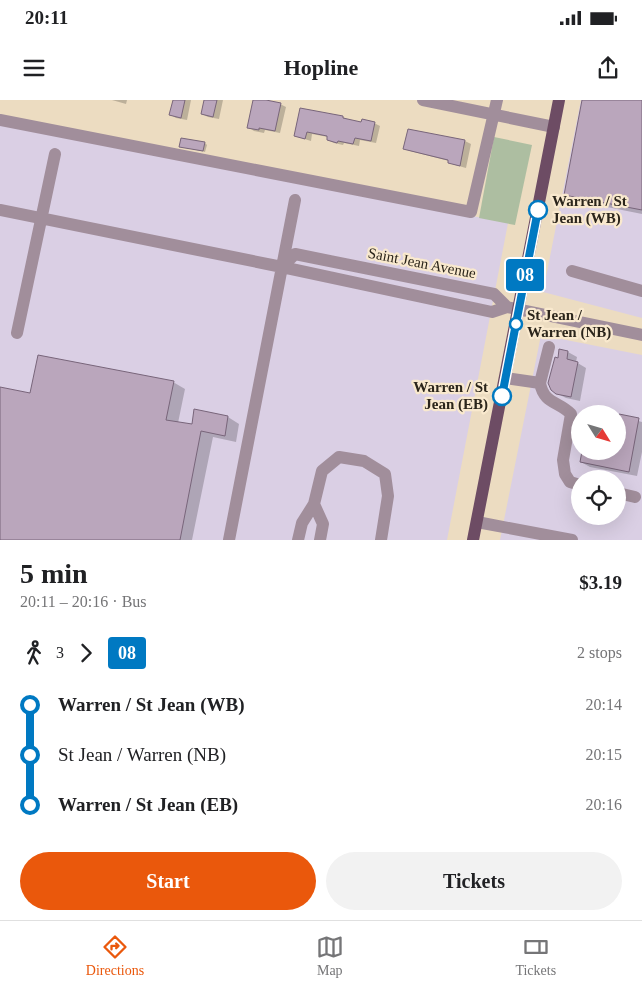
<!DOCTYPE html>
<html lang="en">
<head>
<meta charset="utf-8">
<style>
	:root { --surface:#fff; --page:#f2f2f2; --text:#202124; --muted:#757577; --line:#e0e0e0; --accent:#ea580c }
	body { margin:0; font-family:Georgia,serif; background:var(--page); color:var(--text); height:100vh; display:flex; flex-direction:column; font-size:19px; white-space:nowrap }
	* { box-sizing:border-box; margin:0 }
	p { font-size:16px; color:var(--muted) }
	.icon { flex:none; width:28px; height:28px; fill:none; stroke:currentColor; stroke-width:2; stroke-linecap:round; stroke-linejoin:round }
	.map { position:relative; height:440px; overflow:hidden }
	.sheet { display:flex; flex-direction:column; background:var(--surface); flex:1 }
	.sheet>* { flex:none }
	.badge { padding:0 10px; border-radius:4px; font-size:18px; line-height:32px }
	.needle { width:32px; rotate:127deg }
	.fabs { position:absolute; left:571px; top:305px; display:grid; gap:10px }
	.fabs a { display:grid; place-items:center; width:55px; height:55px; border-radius:50%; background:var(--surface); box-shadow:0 5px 20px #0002; font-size:25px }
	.map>.badge { position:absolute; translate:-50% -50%; box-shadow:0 0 0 2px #fff }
	.legs { display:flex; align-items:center; gap:8px; height:55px; padding:0 20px; font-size:16px }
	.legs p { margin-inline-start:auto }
	.summary { display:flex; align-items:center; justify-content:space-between; height:85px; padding:0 20px }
	h1 { font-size:28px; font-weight:700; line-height:38px }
	.button { display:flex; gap:10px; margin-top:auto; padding:10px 20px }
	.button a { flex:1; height:58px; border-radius:30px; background:var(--accent); color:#fff; font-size:20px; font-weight:700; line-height:58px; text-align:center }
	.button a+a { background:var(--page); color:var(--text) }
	ul { padding:0 20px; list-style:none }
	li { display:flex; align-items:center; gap:18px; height:50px; font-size:19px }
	li i { display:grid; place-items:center; width:8px; height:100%; margin:0 6px; background:currentColor }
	li i::after { content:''; width:12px; height:12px; margin:-6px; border:4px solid; border-radius:50%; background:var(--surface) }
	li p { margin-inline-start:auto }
	li:first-child i { background:linear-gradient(#0000 50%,currentColor 0) }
	li:last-child i { background:linear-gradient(currentColor 50%,#0000 0) }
	.status { display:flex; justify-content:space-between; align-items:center; height:35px; padding:0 25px; background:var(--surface); direction:ltr }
	.status svg { height:14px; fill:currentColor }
	header { display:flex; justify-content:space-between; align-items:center; height:65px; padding:0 20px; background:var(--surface); font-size:22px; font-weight:700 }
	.tabs { display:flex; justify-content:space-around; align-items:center; height:70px; border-top:1px solid var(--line); background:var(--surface); font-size:14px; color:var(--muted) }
	.tabs a { display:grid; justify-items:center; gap:2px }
	.tabs .active { color:var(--accent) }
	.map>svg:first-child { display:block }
	.industrial { fill:#dacfe4; fill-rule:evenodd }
	.green { fill:#adbea1 }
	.shadow { fill:#0003 }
	.building { fill:#baa6bc; stroke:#78657a }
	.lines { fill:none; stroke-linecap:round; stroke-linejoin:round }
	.minor { stroke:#a18e9b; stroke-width:12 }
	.major { stroke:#6d4c64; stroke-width:12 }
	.line-1-casing { stroke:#fff; stroke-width:11 }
	.line-1 { stroke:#0079c2; stroke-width:8 }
	.stop-1-dot { fill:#fff; stroke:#0079c2; stroke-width:2.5 }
	.labels { text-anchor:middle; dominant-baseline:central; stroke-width:4.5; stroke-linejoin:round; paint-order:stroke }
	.stop-label { font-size:15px; font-weight:bold; fill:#2b251b; stroke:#f9e9ce; text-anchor:start }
	.street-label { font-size:15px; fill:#2b251b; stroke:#f9e9ce }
</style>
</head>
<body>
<div class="status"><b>20:11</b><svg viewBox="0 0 49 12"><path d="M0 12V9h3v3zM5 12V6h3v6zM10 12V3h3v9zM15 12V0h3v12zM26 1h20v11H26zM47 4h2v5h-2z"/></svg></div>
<header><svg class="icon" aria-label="menu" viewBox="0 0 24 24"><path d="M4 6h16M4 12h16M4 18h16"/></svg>Hopline<svg class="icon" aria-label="share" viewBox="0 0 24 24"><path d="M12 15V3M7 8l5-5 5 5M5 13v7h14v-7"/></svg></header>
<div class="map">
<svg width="642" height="440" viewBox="0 0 642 440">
	<rect width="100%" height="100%" fill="#ecdcc1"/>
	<path class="industrial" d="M581,0h61v218l-99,-26z
		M0,23l508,100 -61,317h-447z
		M541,235l101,20v185h-142zM580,314h38v37h-38zM580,379h38v37h-38z"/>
	<path class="green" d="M494,37l38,8 -17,80 -36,-7z"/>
	<path class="shadow" d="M112,0h15l-1,4z
		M174,0h17l-4,20 -11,-2 -5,-3z
		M205,0h18l-4,19 -11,-2 -6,-3z
		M254,0l26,4 6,3 -6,26 -15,-3 -1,3 -10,-2 -6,-4z
		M583,0h59v114l-65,-13 -12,-6z
		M343,17l6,3 13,3h12l6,3 -4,17 -16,-3 -1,6 -15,-3 -1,2 -9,-2 -6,-3v-3l-16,-3 -1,7 -16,-5z
		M409,30l56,11 6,3 -5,24 -11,-3 -6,-4 -39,-10 -5,-3z
		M205,43l2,2 -2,7 -22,-5z
		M560,251l8,1 9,5 -1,5 10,6 -6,33 -14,-3 -10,-5z
		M173,282l12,7 -7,34 15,2 2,-14 33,6 11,7 -3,18 -23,-5 -21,103h-192v-152l31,6z
		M620,316l22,6v30l-5,24 -47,-9 -9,-5 31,-7 6,-4v-24z"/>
	<path class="building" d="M173,0h12l-4,18 -12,-3z
		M204,0h13l-4,17 -12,-3z
		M253,0h13l15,3 -6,28 -16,-3v2l-12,-2z
		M582,0h60v110l-78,-15z
		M300,8l43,8v2l18,4 1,-3 13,3 -4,19 -16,-3 -2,6 -15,-3 -1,2 -10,-3v-4l-20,-4 -2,7 -11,-3z
		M408,29l57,11 -5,26 -12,-3v-3l-45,-11z
		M181,38l24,4 -2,9 -24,-4z
		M559,249l9,2 -1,8 11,3 -7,35 -15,-3 -5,-4 -3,-7 7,-26 3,1z
		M38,255l136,26 -8,39 26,4 2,-15 34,7 -3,20 -24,-5 -21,109h-180v-153l30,6z
		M619,314l20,4 -10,54 -49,-10 2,-11h16l13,3v-3h7z"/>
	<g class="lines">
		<path class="minor" d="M423,0l131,27
			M0,20l471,92 26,-112
			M0,110l282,57 210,45 15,-5 135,28
			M282,167l13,-13 199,40 13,13
			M572,171l70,20
			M17,233l38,-179
			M505,278l35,5 9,-36
			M540,283c4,21 18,18 31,31l-8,46 2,14 5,8 10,3
			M618,393l17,4
			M314,404l9,20 -3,16
			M477,422l95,18
			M229,440l66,-340
			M298,440l4,-17 12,-19 8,-33 17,-14 25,4 21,13 3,22 -7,44"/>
		<path class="major" d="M473,440l86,-440"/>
	</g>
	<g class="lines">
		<defs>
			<path id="line-1" d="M502,296l36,-186"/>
		</defs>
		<use href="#line-1" class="line-1-casing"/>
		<use href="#line-1" class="line-1"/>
	</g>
	<g class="stop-1-dot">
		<circle cx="538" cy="110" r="9"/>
		<circle cx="516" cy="224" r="6"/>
		<circle cx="502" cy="296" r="9"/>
	</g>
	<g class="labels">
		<g class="stop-label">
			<text x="552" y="101">Warren / St<tspan x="552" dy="17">Jean (WB)</tspan></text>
			<text x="527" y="215">St Jean /<tspan x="527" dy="17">Warren (NB)</tspan></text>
			<text x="488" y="287" text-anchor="end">Warren / St<tspan x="488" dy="17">Jean (EB)</tspan></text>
		</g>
		<g class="street-label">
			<text transform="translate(422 163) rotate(11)">Saint Jean Avenue</text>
		</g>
	</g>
</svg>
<div class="fabs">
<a><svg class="needle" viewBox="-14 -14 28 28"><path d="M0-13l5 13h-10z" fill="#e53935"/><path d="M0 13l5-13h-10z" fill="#757577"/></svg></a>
<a><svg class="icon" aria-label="locate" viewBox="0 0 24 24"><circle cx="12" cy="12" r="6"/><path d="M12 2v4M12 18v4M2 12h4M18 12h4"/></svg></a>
</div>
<b class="badge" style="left:525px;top:175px;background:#0079c2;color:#fff">08</b>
</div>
<section class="sheet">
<div class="summary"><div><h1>5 min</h1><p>20:11 – 20:16 · Bus</p></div><b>$3.19</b></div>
<div class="legs"><svg class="icon" aria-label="walk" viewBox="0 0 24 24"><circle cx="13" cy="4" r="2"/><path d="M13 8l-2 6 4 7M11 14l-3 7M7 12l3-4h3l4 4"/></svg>3<svg class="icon" aria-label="forward" viewBox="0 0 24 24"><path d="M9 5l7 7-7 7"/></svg><b class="badge" style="background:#0079c2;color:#fff">08</b><p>2 stops</p></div>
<ul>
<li><i style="color:#0079c2"></i><b>Warren / St Jean (WB)</b><p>20:14</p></li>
<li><i style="color:#0079c2"></i><span>St Jean / Warren (NB)</span><p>20:15</p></li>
<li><i style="color:#0079c2"></i><b>Warren / St Jean (EB)</b><p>20:16</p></li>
</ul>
<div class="button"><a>Start</a><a>Tickets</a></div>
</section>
<nav class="tabs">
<a class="active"><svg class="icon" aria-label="directions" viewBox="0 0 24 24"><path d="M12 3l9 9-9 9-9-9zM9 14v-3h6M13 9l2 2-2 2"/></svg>Directions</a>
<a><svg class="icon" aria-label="map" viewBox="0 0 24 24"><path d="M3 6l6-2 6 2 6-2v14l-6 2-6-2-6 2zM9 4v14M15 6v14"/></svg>Map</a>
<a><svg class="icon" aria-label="tickets" viewBox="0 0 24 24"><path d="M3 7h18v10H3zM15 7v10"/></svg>Tickets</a>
</nav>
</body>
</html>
